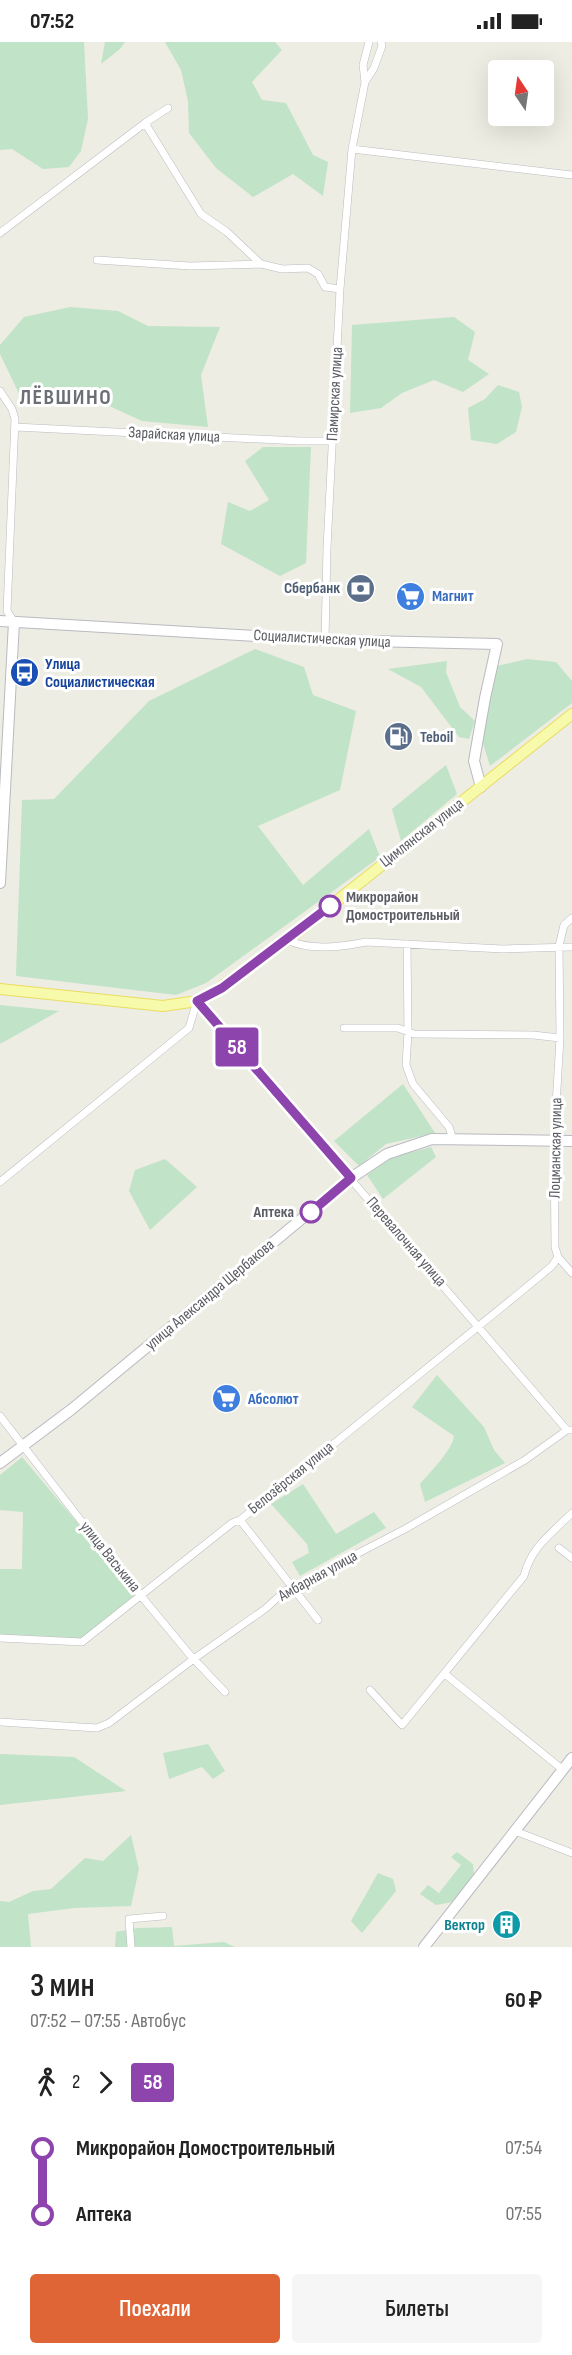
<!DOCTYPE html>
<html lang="ru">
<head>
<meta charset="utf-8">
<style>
	:root { --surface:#fff; --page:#f6f6f6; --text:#222; --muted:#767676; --accent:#df6537 }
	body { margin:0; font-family:"Sofia Sans Condensed",sans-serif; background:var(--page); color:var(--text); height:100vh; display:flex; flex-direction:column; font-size:22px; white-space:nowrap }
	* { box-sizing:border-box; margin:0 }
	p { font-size:20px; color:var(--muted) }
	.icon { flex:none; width:33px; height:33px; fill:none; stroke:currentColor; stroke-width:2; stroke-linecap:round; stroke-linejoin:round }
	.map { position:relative; height:1905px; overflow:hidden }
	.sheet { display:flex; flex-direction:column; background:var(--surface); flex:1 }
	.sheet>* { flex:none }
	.badge { padding:0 12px; border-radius:4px; font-size:21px; line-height:39px }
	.needle { width:39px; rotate:347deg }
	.buttons { position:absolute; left:488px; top:18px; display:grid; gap:12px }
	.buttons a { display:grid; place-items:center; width:66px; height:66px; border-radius:6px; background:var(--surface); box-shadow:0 6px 24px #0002; font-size:30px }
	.map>.badge { position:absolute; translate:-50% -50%; box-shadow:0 0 0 3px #fff }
	.legs { display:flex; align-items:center; gap:9px; height:66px; padding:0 30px; font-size:20px }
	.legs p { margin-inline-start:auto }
	.headline { display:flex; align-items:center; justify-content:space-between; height:102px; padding:0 30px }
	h1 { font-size:33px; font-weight:600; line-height:45px }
	.cta { display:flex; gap:12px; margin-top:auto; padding:12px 30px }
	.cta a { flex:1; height:69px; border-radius:6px; background:var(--accent); color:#fff; font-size:24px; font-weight:600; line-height:69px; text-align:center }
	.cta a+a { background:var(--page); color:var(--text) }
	ul { padding:0 30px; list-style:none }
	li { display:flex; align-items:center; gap:21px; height:66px; font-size:22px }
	li i { display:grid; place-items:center; width:9px; height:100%; margin:0 8px; background:currentColor }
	li i::after { content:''; width:15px; height:15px; margin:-8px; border:4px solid; border-radius:50%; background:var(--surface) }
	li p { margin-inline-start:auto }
	li:first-child i { background:linear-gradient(#0000 50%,currentColor 0) }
	li:last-child i { background:linear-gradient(currentColor 50%,#0000 0) }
	.status { display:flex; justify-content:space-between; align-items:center; height:42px; padding:0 30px; background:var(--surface); direction:ltr }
	.status svg { height:16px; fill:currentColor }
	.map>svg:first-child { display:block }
	.green { fill:#c1e3c7 }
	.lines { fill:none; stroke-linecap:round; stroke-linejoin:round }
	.street-casing { stroke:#bbbbc1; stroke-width:8 }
	.secondary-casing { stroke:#b9bac1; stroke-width:12 }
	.primary-casing { stroke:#e9dd60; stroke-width:12 }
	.street { stroke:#fff; stroke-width:7 }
	.secondary { stroke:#fff; stroke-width:10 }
	.primary { stroke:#f8faab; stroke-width:10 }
	.line-1-casing { stroke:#fff; stroke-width:14 }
	.line-1 { stroke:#8e44ad; stroke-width:9 }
	.stop-1-dot { fill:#fff; stroke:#8e44ad; stroke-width:3 }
	.labels { text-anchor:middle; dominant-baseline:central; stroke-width:6; stroke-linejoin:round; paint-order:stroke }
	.street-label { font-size:16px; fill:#5b5d63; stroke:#fff }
	.service-label { font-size:16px; font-weight:bold; fill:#4e5e75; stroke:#fff; text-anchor:end }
	.shop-label { font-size:16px; font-weight:bold; fill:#366cbe; stroke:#fff; text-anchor:start }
	.transit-label { font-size:16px; font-weight:bold; fill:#164399; stroke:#fff; text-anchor:start }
	.stop-label { font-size:16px; font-weight:bold; fill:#5b5d63; stroke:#fff; text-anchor:start }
	.culture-label { font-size:16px; font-weight:bold; fill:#0d838f; stroke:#fff; text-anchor:end }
	.district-label { font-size:22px; font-weight:bold; letter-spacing:1.5px; fill:#6c6f75; stroke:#fff }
</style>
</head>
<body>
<div class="status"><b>07:52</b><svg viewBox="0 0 49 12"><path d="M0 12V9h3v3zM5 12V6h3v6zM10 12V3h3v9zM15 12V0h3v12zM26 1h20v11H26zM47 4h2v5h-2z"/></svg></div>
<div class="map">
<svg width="572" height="1905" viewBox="0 0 572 1905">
	<rect width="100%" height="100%" fill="#edede3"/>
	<path class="green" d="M0,0h84l4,77 -7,32 -12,16 -26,2 -31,-20 -12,1z
		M105,0h20l-5,7 -19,15z
		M165,0h110l7,8 -30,32 10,18 24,3 27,52 15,7 -5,34 -30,-22 -40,23 -37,-29 -27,-35 -1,-32 -7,-31z
		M70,265l48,4 30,15 72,1 -19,48 7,52 -66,-6 -72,-33 -45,18 -25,-52v-9l24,-28z
		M454,275l21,15 -7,28 21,14 -26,18 -29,-12 -32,13 -21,15 -31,5 2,-88z
		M498,343l21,7 3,15 -6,25 -19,12 -26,-4 -3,-32 17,-9z
		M263,405h48l-5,116 -26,13 -59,-32 7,-42 22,9 19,-11 -24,-39z
		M255,607l49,18 9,28 43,16 -16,79 -82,36 45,59 66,-56 11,28 -174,126 -30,12 -160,-19 6,-176 32,-1 95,-98z
		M527,617l29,3 16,19v22l-82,63 -8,-26 15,-74z
		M447,619l-1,11 14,35 15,14 -6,18 -10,-2 -38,-50 -33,-18z
		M446,723l11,29 -56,47 -9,-32z
		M0,963l59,6 -59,33z
		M403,1042l32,49 -49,11 -27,22 -25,-25z
		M431,1105l5,10 -53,42 -16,-24 23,-17z
		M165,1117l32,28 -47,43 -21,-39 6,-21z
		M437,1333l47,52 10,23 11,13 -80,39 -5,-18c10,-12 32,-33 34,-48l-42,-29z
		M22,1415l117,139 -55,44 -84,-3v-68h22l1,-57 -23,-2v-35z
		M303,1442l33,50 38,-22 12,16 -86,48 -8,-14 17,-9 -2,-9 -36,-40z
		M208,1702l17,27 -12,8 -11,-12 -33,12 -6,-26z
		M0,1712l74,3 52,34 -126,14z
		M131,1793l8,34 -8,37 -57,2 -46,6 3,33h-31v-46l9,1 24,-11 18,-2 34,-31 18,3z
		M457,1810l16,12 1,10 -22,28 -16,3 -16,-11 8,-9 11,8 22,-28 -10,-8z
		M378,1831l15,6 3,12 -34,42 -11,-12z
		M172,1885l2,19 50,-4 11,5h-120l1,-15 22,-4z"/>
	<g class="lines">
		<defs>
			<path id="street" d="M365,40l-2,-17 6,-23
				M145,81l56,91 26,18 34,32
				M352,107l220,26
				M0,191l145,-110 23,-15
				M97,218l93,6 71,-2 21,5 26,-1 10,6 7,13 15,2
				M0,349l12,18 3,10 -8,192 7,11
				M15,385l284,14h33
				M325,598l2,-92 13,-259 12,-140 13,-67 9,-14 8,-22 -1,-4
				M572,876l-8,7 -5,21 1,92 -6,102 1,107 3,10 14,16
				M287,898c24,11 54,7 79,2l137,7 69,-2
				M407,902l1,88 -2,33 7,19 36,43 4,12
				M197,959l370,429
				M344,986h54l16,6 119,1 27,3
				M0,1140l189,-154 8,-27
				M0,1374l113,146 77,93 35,37
				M240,1478l78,100
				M559,1506l13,10
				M0,1596l82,4 150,-119 8,-3 277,-225 35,-29 6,-9
				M445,1632l118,96
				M370,1648l32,35 122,-149c7,-29 28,-43 48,-63
				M0,1680l97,6 12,-5 86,-65 70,-49 20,-18 120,-62 120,-69 42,-30h5
				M515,1789l57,22
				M131,1905l-2,-28 34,-3"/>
			<path id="secondary" d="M0,579l325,19 172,4 -12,54 -11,63 7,26
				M0,841l14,-261
				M0,1421l72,-54 279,-231 36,-24 45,-15 140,2
				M424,1905l148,-189"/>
			<path id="primary" d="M0,947l163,17 34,-5 13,-6 84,-60 278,-221"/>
		</defs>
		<use href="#street" class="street-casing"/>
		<use href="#secondary" class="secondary-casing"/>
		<use href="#primary" class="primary-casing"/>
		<use href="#street" class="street"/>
		<use href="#secondary" class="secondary"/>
		<use href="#primary" class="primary"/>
	</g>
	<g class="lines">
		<defs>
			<path id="line-1" d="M311,1170l40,-34 -154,-177 25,-13 108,-82"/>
		</defs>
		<use href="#line-1" class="line-1-casing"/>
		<use href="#line-1" class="line-1"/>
	</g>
	<defs>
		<symbol id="bank-disc" viewBox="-11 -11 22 22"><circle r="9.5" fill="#5c6f8a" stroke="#fff"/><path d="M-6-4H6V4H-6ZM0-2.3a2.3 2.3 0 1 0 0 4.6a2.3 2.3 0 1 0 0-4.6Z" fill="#fff"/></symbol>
		<symbol id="supermarket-disc" viewBox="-11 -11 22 22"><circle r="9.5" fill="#3f7fe0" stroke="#fff"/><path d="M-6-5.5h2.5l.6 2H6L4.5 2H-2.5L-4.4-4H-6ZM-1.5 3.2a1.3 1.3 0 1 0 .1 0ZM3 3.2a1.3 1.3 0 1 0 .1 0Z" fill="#fff"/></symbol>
		<symbol id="bus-disc" viewBox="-11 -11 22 22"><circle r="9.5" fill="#1a4fb4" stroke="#fff"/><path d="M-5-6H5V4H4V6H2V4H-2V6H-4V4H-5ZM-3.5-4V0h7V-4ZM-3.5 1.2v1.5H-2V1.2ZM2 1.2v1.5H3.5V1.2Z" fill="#fff"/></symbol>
		<symbol id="fuel-disc" viewBox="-11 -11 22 22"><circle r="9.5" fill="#5c6f8a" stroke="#fff"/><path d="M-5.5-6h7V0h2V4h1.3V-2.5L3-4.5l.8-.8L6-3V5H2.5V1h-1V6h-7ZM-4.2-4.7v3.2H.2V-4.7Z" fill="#fff"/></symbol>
		<symbol id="building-disc" viewBox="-11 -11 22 22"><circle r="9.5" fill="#0f9aa8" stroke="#fff"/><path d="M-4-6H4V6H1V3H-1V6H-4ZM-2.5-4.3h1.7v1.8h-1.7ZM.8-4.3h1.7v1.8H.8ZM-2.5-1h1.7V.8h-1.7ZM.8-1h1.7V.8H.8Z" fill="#fff"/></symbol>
	</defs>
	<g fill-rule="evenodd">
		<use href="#bank-disc" x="344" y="530" width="33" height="33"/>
		<use href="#supermarket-disc" x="394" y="538" width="33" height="33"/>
		<use href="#bus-disc" x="8" y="614" width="33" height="33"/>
		<use href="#fuel-disc" x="382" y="678" width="33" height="33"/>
		<use href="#supermarket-disc" x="210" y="1340" width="33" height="33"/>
		<use href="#building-disc" x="490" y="1866" width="33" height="33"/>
	</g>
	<g class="stop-1-dot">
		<circle cx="330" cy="864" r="10"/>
		<circle cx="311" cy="1170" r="10"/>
	</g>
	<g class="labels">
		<g class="street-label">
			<text transform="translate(335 352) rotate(-87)">Памирская улица</text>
			<text transform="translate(174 393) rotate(3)">Зарайская улица</text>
			<text transform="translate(322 597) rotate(3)">Социалистическая улица</text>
			<text transform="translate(422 791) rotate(-38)">Цимлянская улица</text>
			<text transform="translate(556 1106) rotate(-89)">Лоцманская улица</text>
			<text transform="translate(406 1200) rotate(49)">Перевалочная улица</text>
			<text transform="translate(210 1253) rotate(-40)">улица Александра Щербакова</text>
			<text transform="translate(291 1436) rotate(-39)">Белозёрская улица</text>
			<text transform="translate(110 1515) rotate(51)">улица Васькина</text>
			<text transform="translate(318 1534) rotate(-29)">Амбарная улица</text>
		</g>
		<g class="service-label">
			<text x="340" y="546">Сбербанк</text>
			<text x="420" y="695" text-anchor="start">Teboil</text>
		</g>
		<g class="shop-label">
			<text x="432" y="554">Магнит</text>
			<text x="248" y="1357">Абсолют</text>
		</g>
		<g class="transit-label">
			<text x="45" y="622">Улица<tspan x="45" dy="18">Социалистическая</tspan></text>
		</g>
		<g class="stop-label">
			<text x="346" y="855">Микрорайон<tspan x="346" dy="18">Домостроительный</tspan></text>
			<text x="294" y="1170" text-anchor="end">Аптека</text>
		</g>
		<g class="culture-label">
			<text x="485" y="1883">Вектор</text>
		</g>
		<g class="district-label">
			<text x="66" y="355">ЛЁВШИНО</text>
		</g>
	</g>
</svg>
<div class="buttons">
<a><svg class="needle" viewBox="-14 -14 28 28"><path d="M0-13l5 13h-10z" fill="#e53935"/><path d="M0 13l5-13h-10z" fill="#767676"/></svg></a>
</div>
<b class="badge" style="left:237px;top:1005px;background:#8e44ad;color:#fff">58</b>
</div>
<section class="sheet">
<div class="headline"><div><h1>3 мин</h1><p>07:52 – 07:55 · Автобус</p></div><b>60 ₽</b></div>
<div class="legs"><svg class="icon" aria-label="walk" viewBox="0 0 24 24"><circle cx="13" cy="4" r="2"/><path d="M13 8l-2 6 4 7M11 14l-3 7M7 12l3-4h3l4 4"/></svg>2<svg class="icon" aria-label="forward" viewBox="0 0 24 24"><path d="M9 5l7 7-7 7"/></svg><b class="badge" style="background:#8e44ad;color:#fff">58</b></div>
<ul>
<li><i style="color:#8e44ad"></i><b>Микрорайон Домостроительный</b><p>07:54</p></li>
<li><i style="color:#8e44ad"></i><b>Аптека</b><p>07:55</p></li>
</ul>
<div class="cta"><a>Поехали</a><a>Билеты</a></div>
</section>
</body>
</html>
